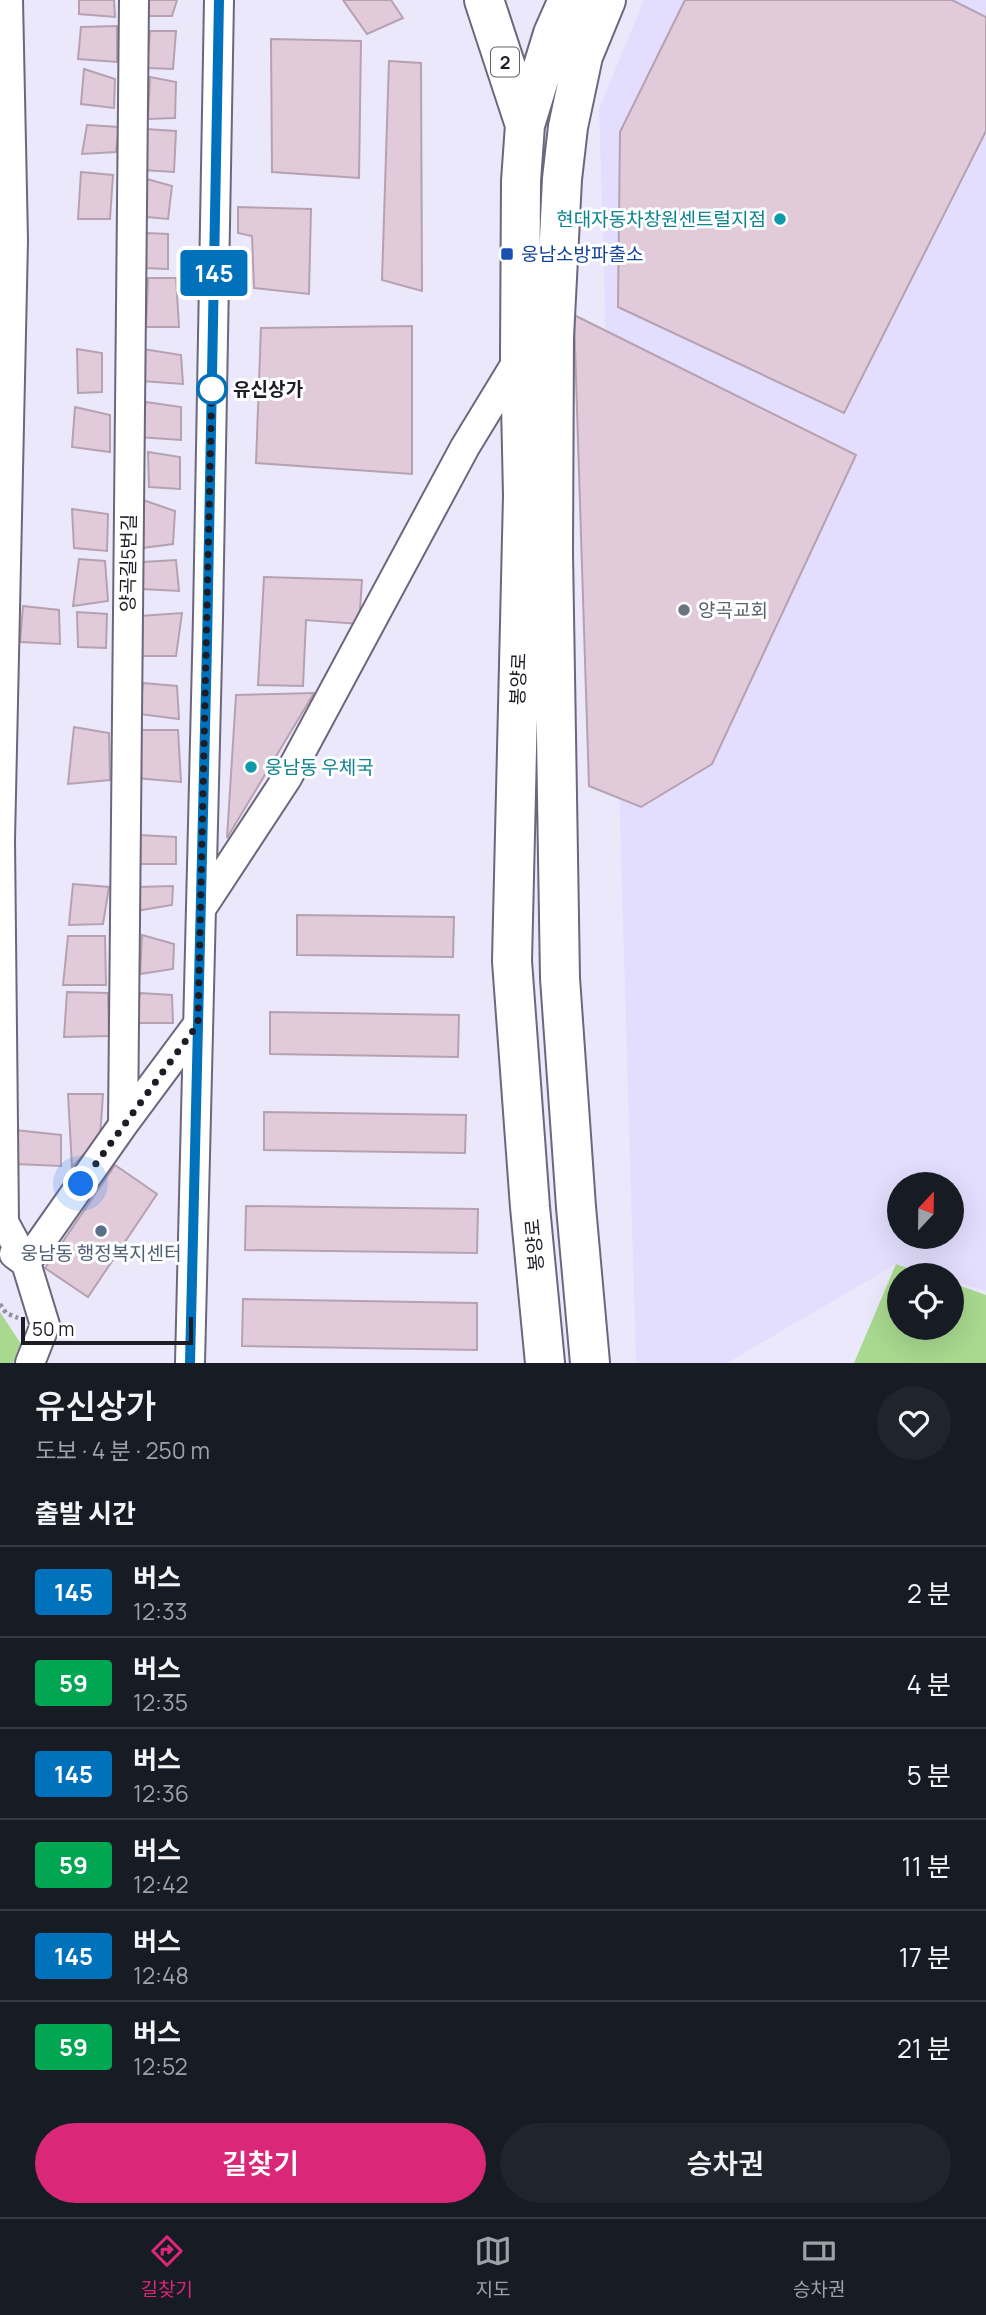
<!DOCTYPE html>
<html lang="ko">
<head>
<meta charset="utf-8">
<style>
	:root { --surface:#171b24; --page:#20242c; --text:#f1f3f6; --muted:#9ea1a6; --line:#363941; --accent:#db2777 }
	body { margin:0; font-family:Manrope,"Noto Sans KR",sans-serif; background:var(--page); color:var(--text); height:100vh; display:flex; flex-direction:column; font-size:26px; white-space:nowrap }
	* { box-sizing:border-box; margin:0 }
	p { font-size:23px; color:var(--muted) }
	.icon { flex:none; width:38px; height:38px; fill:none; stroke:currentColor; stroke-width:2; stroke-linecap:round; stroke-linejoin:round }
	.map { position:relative; height:1363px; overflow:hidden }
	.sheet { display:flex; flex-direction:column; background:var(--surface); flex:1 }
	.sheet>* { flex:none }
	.badge { padding:0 14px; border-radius:5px; font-size:24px; line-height:46px }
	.needle { width:46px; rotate:22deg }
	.tools { position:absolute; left:887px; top:1172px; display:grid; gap:14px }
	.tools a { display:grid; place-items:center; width:77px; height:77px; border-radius:50%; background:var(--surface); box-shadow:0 7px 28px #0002; font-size:35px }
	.scale { position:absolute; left:21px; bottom:18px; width:172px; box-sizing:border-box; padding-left:7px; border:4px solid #1e1c25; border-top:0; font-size:19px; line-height:24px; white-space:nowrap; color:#1e1c25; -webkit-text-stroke:5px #fff; paint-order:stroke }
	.you { position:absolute; width:35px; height:35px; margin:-18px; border:5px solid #fff; border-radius:50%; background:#1a73e8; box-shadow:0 0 0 10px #1a73e833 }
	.map>.badge { position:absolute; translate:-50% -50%; box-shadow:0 0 0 4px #fff }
	h2 { padding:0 35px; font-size:26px; line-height:63px }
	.round { display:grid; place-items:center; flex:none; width:74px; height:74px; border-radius:37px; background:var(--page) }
	.summary { display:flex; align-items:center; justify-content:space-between; height:119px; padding:0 35px }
	h1 { font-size:33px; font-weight:600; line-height:52px }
	.cta { display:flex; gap:14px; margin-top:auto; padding:14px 35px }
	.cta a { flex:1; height:80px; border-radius:42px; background:var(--accent); color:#fff; font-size:28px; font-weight:600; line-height:80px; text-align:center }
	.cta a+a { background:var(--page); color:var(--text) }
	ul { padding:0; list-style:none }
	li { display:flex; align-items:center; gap:21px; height:91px; padding:0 35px; border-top:2px solid var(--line) }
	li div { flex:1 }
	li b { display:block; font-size:26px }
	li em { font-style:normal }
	li .badge { min-width:77px; font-weight:700; text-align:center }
	.menu { display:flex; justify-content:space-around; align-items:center; height:98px; border-top:2px solid var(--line); background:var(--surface); font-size:19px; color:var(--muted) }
	.menu a { display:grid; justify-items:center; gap:4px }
	.menu .selected { color:var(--accent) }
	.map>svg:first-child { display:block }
	.built { fill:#e3defd; fill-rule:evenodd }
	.green { fill:#a8d98f }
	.building { fill:#e1cbdb; stroke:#b6a1b0; stroke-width:2 }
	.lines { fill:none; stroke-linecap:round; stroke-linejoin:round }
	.minor-casing { stroke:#6b677c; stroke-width:32 }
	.primary-casing { stroke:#6b677c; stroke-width:42 }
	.path { stroke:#9391a0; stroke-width:4.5; stroke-dasharray:3.5 3.5; stroke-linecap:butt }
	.minor { stroke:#fff; stroke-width:28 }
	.primary { stroke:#fff; stroke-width:38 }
	.line-casing { stroke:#fff; stroke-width:16 }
	.line { stroke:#0072bc; stroke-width:10 }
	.walk { stroke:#1e1c25; stroke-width:7; stroke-dasharray:0 12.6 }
	.culture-dot { fill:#0f9aa8; stroke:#fff; stroke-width:2.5 }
	.transit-dot { fill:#1a4fb4; stroke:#fff; stroke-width:2.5 }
	.stop-dot { fill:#fff; stroke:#0072bc; stroke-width:3.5 }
	.worship-dot { fill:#6b7280; stroke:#fff; stroke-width:2.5 }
	.service-dot { fill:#5c6f8a; stroke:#fff; stroke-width:2.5 }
	.labels { text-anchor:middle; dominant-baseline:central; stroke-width:6; stroke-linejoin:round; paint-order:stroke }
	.shield { fill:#fff; stroke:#626066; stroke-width:2 }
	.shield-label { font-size:18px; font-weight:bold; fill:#1e1c25 }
	.culture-label { font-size:19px; fill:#0d838f; stroke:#fff; text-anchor:end }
	.transit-label { font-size:19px; fill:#164399; stroke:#fff; text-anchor:start }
	.stop-label { font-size:19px; font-weight:bold; fill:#1e1c25; stroke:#fff; text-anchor:start }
	.street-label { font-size:19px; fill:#1e1c25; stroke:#fff }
	.worship-label { font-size:19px; fill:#5b616d; stroke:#fff; text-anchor:start }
	.service-label { font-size:19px; fill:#4e5e75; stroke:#fff }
</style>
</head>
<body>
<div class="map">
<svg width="986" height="1363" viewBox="0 0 986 1363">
	<rect width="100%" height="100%" fill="#ebe8fb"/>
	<path class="built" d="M644,0h342v1291l-34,-10v-5h-17l-39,-12 -169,99h-91l-37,-1254zM900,1185h52v52h-52z"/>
	<path class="green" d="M896,1264l34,12h-30v52h52v-45l34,12v68h-132z
		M0,1312l21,32 -8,19h-13z"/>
	<path class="building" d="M79,0h35l1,17 -36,-3z
		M149,0h28l-5,16h-24z
		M343,0h48l12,18 -36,16z
		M685,0h267l34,17v114l-142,282 -226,-106 2,-175z
		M117,26v36l-39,-3 3,-32z
		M150,31h26l-3,38 -26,-1z
		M271,39l90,2 -2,137 -87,-6z
		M389,61l32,2 1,228 -40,-11z
		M84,69l31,10 -1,29 -33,-4z
		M150,77l26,5 -1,36 -27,1z
		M87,125l32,2 -3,25 -34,2z
		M145,129l31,2 -2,41 -31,-2z
		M81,172l32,3 -3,44h-32z
		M147,179l25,7 -4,33 -21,-2z
		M238,207l73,2 -2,85 -55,-6 -2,-52 -14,-3z
		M146,233l22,1v35l-24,-1z
		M148,278h28l3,49h-33z
		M574,315l282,140 -144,309 -71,43 -52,-21z
		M412,326v148l-156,-11 5,-135z
		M77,349l25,4v39l-24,1z
		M143,349l38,6 2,29 -42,-3z
		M146,402l35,5v33l-43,-3z
		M75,407l35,8v37l-38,-5z
		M148,452l32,5v32l-31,-2z
		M143,500l32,11 -2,33 -31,4z
		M72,509l36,5 -1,37 -33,-3z
		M79,559l26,2 3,40 -35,5z
		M176,560l3,31 -37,-2 1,-27z
		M264,577l98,3 -3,44 -53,-4 -3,66 -45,-1z
		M23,606l36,4 1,34 -40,-2z
		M77,612l30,2 -1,34 -28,-1z
		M182,613l-6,43h-40l4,-40z
		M143,683l34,3 2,33 -40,-5z
		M314,693l-87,145 9,-143z
		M74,727l35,6 1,47 -42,4z
		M137,730h41l3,52 -45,-4z
		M139,835l37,2v27h-38z
		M73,884l36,3 -6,37 -34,1z
		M173,886l-1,19 -36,6 1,-24z
		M297,915l157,2 -1,40 -156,-2z
		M142,935l32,9 -1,25 -33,5z
		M68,936h37l1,49h-43z
		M67,992l41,1 1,43 -45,1z
		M140,993l32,2 1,28h-40z
		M270,1012l189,3 -1,42 -188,-3z
		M68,1094h35l-3,43 -28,30z
		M264,1112l202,3 -1,38 -201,-3z
		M15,1130l46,5v31l-46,-2z
		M115,1165l42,29 -69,103 -43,-29z
		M246,1206l232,3 -1,44 -232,-3z
		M243,1299l234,4v47l-235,-4z"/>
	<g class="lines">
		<defs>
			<path id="minor" d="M8,0l5,240 -13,600 4,382 22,41 19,62 -15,38
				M201,909l86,-131 178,-331 56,-92
				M123,1125l11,-1125
				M14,1254l12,9 97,-138 75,-101
				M190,1363l18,-746 11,-617"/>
			<path id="primary" d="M484,0l41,125 -4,56 -1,175 3,140 -11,465 18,246 15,156
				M525,125l28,-91 15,-34
				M590,1363l-14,-156 -16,-229 -7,-425 1,-216 8,-158 6,-52 15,-71 23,-56"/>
		</defs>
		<use href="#minor" class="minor-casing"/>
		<use href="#primary" class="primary-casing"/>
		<path class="path" d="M0,1304l6,9 12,5"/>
		<use href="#minor" class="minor"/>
		<use href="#primary" class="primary"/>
	</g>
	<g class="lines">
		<defs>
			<path id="line" d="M190,1363l17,-719 12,-644"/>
		</defs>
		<use href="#line" class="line-casing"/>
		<use href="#line" class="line"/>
		<path class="walk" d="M81,1184l117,-160 14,-648v13"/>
	</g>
	<g class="culture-dot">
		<circle cx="780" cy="219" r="7"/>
		<circle cx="251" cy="767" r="7"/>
	</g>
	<rect class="transit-dot" x="500" y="247" width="14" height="14" rx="3.5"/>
	<circle class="stop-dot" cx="212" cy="389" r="14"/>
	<circle class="worship-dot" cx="684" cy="610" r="7"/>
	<circle class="service-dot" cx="101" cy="1231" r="7"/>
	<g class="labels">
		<rect class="shield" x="491" y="47.5" width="28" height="29" rx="5"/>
		<g class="shield-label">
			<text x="505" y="62">2</text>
		</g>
		<g class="culture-label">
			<text x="766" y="219">현대자동차창원센트럴지점</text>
			<text x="265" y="767" text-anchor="start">웅남동 우체국</text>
		</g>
		<g class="transit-label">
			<text x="521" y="254">웅남소방파출소</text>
		</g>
		<g class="stop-label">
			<text x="233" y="389">유신상가</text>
		</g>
		<g class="street-label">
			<text transform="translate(128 563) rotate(-89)">양곡길5번길</text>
			<text transform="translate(518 679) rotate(-88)">봉양로</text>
			<text transform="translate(534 1245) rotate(-95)">봉양로</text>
		</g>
		<g class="worship-label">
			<text x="698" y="610">양곡교회</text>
		</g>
		<g class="service-label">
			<text x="101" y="1253">웅남동 행정복지센터</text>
		</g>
	</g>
</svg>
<div class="tools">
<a><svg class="needle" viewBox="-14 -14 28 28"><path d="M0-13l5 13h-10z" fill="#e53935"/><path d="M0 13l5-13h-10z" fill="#9ea1a6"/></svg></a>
<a><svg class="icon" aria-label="locate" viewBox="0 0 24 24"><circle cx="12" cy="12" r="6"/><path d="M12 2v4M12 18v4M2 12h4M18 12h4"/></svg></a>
</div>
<div class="scale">50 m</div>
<div class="you" style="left:81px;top:1184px"></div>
<b class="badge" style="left:214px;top:273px;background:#0072bc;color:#fff">145</b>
</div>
<section class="sheet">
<div class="summary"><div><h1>유신상가</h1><p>도보 · 4 분 · 250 m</p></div><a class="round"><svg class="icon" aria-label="heart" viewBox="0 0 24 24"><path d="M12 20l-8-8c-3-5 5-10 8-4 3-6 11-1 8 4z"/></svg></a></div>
<h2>출발 시간</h2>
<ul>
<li><span class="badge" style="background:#0072bc;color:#fff">145</span><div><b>버스</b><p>12:33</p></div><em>2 분</em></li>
<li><span class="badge" style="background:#00a651;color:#fff">59</span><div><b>버스</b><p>12:35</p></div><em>4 분</em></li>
<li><span class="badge" style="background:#0072bc;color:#fff">145</span><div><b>버스</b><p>12:36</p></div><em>5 분</em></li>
<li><span class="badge" style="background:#00a651;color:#fff">59</span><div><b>버스</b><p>12:42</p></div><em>11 분</em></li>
<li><span class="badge" style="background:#0072bc;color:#fff">145</span><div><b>버스</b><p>12:48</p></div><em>17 분</em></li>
<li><span class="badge" style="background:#00a651;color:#fff">59</span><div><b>버스</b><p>12:52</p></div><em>21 분</em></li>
</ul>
<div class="cta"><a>길찾기</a><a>승차권</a></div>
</section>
<nav class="menu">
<a class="selected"><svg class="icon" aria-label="directions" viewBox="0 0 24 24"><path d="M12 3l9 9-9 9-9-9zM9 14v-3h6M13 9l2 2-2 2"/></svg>길찾기</a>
<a><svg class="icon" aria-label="map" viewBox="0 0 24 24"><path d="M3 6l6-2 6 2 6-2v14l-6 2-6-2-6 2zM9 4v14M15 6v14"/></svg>지도</a>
<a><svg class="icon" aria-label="tickets" viewBox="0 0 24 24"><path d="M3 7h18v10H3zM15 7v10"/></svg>승차권</a>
</nav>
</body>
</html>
